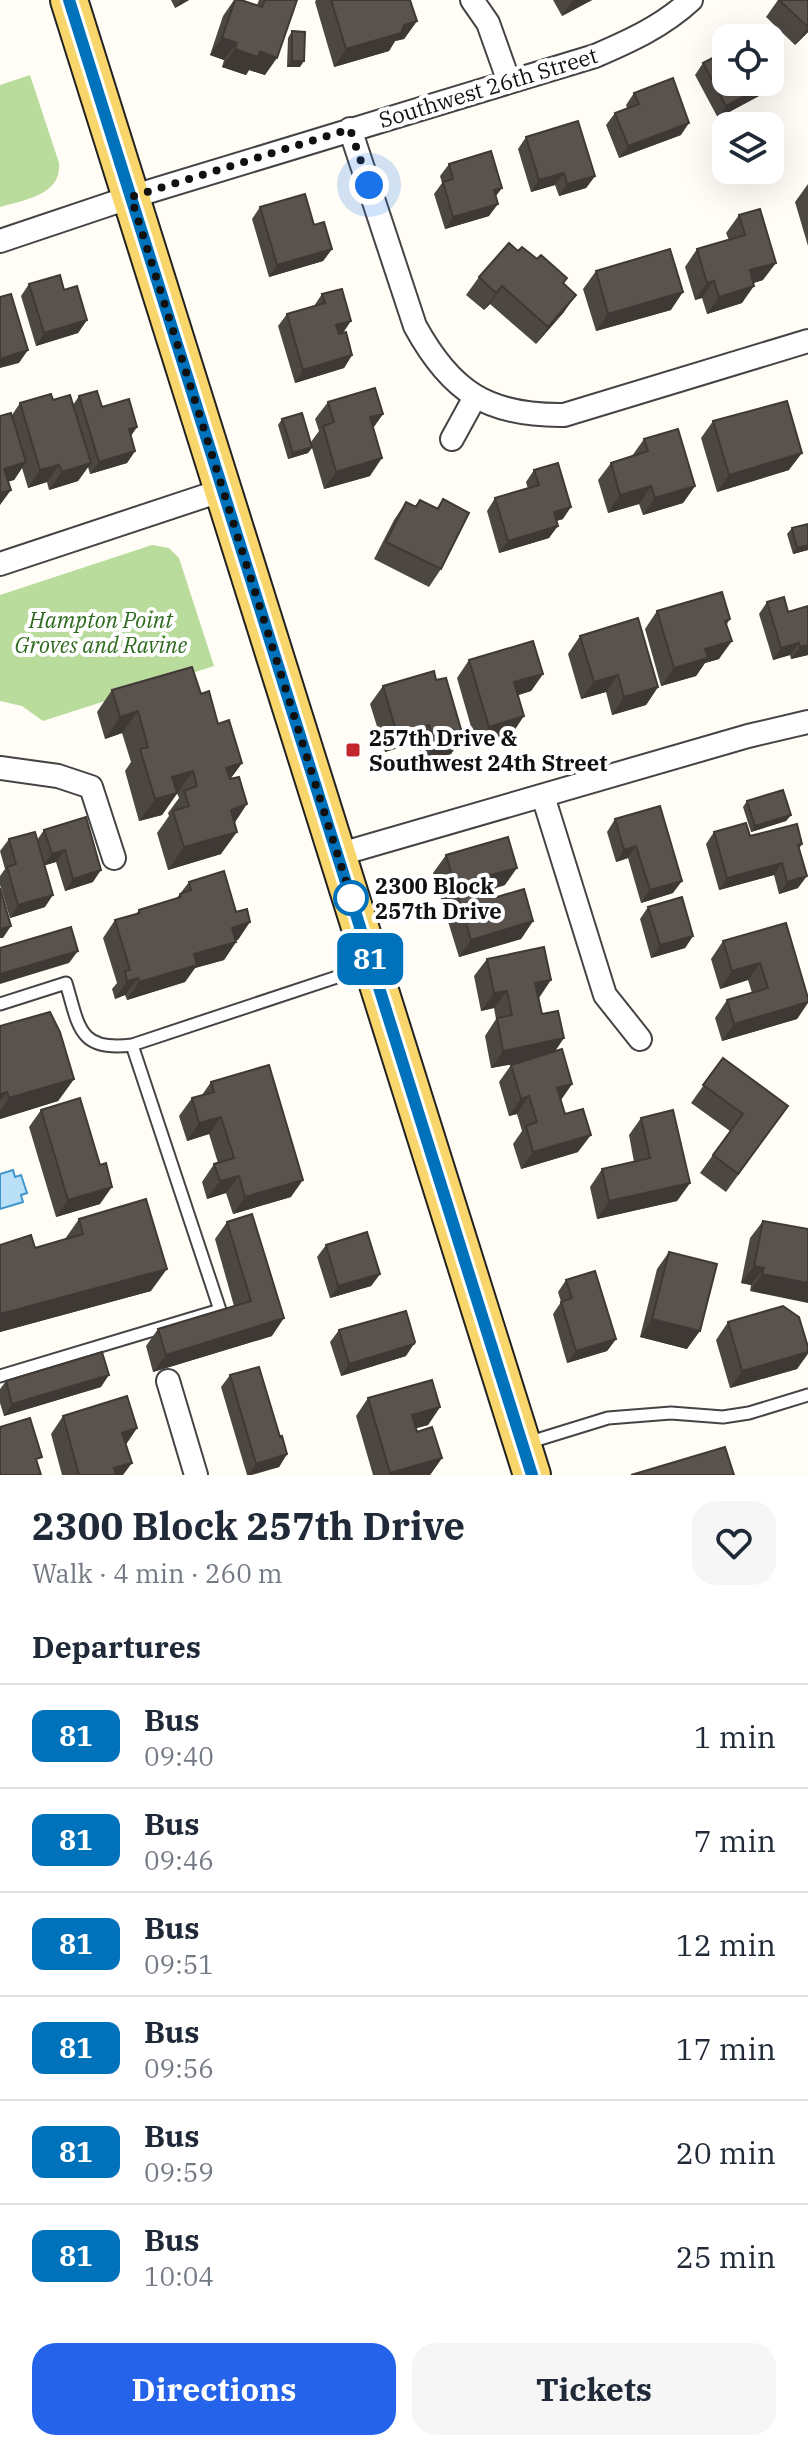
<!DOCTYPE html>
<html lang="en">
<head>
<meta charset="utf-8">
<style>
	:root { --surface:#fff; --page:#f6f6f7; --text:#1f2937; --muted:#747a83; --line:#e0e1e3; --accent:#2563eb }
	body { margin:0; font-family:"IBM Plex Serif",serif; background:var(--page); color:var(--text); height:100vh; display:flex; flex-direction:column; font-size:30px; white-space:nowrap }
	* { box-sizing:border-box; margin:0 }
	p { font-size:26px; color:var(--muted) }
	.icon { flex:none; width:44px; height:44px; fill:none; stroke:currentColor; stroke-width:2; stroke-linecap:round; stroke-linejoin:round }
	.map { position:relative; height:1475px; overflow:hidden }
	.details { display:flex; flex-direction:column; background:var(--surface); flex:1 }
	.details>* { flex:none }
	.badge { padding:0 16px; border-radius:12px; font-size:28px; line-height:52px }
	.fabs { position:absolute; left:712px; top:24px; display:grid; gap:16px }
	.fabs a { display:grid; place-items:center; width:72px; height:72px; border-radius:16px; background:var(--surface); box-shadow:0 8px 32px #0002; font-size:40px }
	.you { position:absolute; width:40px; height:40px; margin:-20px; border:6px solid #fff; border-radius:50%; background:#1a73e8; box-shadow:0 0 0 12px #1a73e833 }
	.map>.badge { position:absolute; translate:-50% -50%; box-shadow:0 0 0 4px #fff }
	h2 { padding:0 32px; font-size:30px; line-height:72px }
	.round { display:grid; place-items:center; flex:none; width:84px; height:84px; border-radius:24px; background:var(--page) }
	.summary { display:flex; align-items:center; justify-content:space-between; height:136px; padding:0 32px }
	h1 { font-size:38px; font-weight:700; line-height:60px }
	.cta { display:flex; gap:16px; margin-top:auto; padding:16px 32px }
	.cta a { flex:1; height:92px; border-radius:24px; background:var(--accent); color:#fff; font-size:32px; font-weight:700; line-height:92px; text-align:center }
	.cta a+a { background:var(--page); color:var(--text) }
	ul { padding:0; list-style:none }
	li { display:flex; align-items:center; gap:24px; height:104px; padding:0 32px; border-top:2px solid var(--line) }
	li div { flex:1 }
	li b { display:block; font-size:30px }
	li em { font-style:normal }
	li .badge { min-width:88px; font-weight:700; text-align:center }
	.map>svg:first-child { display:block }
	.forest { fill:#b9dc9c }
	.water { fill:#b9e0f7; stroke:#3f96cf; stroke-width:2 }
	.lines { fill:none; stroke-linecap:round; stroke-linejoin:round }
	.service-casing { stroke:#444; stroke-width:15 }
	.minor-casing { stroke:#444; stroke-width:26 }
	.primary-casing { stroke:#222; stroke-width:40 }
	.service { stroke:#fff; stroke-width:11 }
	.minor { stroke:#fff; stroke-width:22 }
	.primary { stroke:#f9d66b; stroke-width:36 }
	.wall { fill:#4d4742 }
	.shaded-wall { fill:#3f3936 }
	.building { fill:#5a524d; stroke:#3f3936; stroke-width:2 }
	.line-casing { stroke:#fff; stroke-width:18 }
	.line { stroke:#0072bc; stroke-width:12 }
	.walk { stroke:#111; stroke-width:8; stroke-dasharray:0 14.4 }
	.poi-dot { fill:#c4262e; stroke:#fff; stroke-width:3 }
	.stop-dot { fill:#fff; stroke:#0072bc; stroke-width:4 }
	.labels { text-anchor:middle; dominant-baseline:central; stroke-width:8; stroke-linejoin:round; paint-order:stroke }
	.street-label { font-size:22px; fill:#111; stroke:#fff }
	.park-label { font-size:22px; font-style:italic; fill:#2f6b1f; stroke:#fff }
	.poi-label { font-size:22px; font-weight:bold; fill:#111; stroke:#fff; text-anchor:start }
	.stop-label { font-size:22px; font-weight:bold; fill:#111; stroke:#fff; text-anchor:start }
</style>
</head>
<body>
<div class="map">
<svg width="808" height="1475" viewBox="0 0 808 1475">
	<rect width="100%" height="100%" fill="#fffdf5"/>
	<path class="forest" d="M30,75l29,88c3,32 -35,37 -59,44v-122z
		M152,545l17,3 10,10 35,108 -171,55 -21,-15 -22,-5v-106z"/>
	<path class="water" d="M13,1170l2,7 6,-2 6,18 -6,2 2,7 -23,7v-35z"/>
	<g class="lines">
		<defs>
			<path id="service" d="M0,1004l66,-21c13,43 12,69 66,62l88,265 -220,66
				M132,1045l235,-78
				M527,1443l81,-25 63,-5 52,4 26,-4 59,-18"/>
			<path id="minor" d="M472,0l16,23 21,59
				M350,129l65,197c36,66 73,90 149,89l244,-74
				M0,241l131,-44 464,-141c35,-15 68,-30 96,-56
				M452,439l23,-42
				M0,564l223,-74
				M0,768l58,8 33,11 23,71
				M543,796l62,199 35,44
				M337,855l411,-119 60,-14
				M168,1381l28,94"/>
			<path id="primary" d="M69,0l463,1475"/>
		</defs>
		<use href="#service" class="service-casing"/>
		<use href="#minor" class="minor-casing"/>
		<use href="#primary" class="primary-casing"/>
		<use href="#service" class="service"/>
		<use href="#minor" class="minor"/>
		<use href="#primary" class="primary"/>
	</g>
	<path class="wall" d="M171,0h18l-14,8z
		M234,0l23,5 2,-5h38l-32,75 -16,-5 -3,5 -24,-8 2,-7 -14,-5 13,-39z
		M316,0h94l7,21 -13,18 -9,2 -6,10 -55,16 -19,-65z
		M553,0h39l-30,16z
		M778,0h30v32l-13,13 -29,-28z
		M292,31l8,36h-13l1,-29z
		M726,61l50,18 -8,12 -50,27 -23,-43 8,-12z
		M634,93l47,42 -62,23 -13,-33 9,-12 12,-5 -1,-3z
		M526,137l69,39 -9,12 -27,8 -4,-11 -24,7 -13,-43z
		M449,164l47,32 -7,20 -44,13 -11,-35 8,-11 -2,-7z
		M808,184v62l-13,-44z
		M260,207l54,18 18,24 -9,12 -54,16 -17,-58z
		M739,215l24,65 -9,3 -12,20 -35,11 -5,-16 -7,2 -10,-33 12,-18 32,-9 -3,-7z
		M518,251l19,8 30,19 -4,6 1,28 -28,32 -46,-40 -6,6 -18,-15 13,-18z
		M596,271l75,39 -75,21 -13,-42z
		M29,284l35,6 23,30 -9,13 -42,13 -15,-50z
		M322,294l21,39 9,22 -8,13 -49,15 -17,-57 9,-12 27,-8z
		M79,396l58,31 -6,9 4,15 -8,12 -37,11 -2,-7 -10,14 -29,9 -2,-8 -19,6 -6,-20 -8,12 -6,1 -8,24 12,-90 8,-12 33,-3 20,5z
		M328,402l55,12 -10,14 -3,48 -46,13 -12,-41 -4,5 -20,6 -10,-34 4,-6 29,23 8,-11 -4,-12z
		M713,421l76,49 -72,22 -16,-54z
		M644,439l51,47 -12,17 -40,12 -4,-11 -31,9 -10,-33 13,-17 21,-7z
		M534,470l29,49 -7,2 -7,17 -50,15 -12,-42 8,-13 33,-9 -2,-7z
		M443,499l-2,70 -12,18 -55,-28 20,-39 12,-18 9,4 5,-6 17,8z
		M808,524v26l-15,4 -6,-20 5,-6z
		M767,602l21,10 20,-6v49l-17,4 -1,-4 -17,5 -14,-46z
		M657,611l73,8 -3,5 -8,35 -14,4 -9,13 -35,10 -16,-57z
		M580,636l78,51 -12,18 -34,10 -6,-23 -25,7 -13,-45z
		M469,660l74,14 -12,17 -13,4 -6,39 -36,10 -19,-66z
		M436,680l27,56 -12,18 -28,8 -6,-20 -32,10 -15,-48 13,-18z
		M112,690l89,4 41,69 -12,16 4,44 -13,31 -53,16 -11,-37 12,-17 -1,-3 11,-15 -2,-5 -15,22 -23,6 -14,-50 6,-9 -9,-29 -17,6 -8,-27z
		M747,801l44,14 -5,6 -35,11 -8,-25z
		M86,817l7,65 -28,9 -9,-29 -11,3v42l-35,11 -10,-33v-9l5,-7 -5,-18 9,-12 28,1 7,-10z
		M615,819l58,74 -32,10 -13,-45 -12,4 -9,-30z
		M714,832l88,12 -3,5 -1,39 -19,6 -5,-19 -55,15 -13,-46z
		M446,855l59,30 -10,3 2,9 36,24 -12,18 -62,18 -26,-84z
		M189,882l49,58h-2v2l-12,18 -29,8 -10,14 -58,18 -2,-5 -10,4 -3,-10 5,-6 -14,-45 12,-18 21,-6 3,-4 37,-11z
		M648,907l45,29 -8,12 -34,10 -11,-39z
		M786,923l22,75v5l-11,16 -75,22 -7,-23 12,-18 25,-7 -4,-13 -28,9 -9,-30 12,-18z
		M487,959l52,39 3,16 13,37 17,33 -11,16 17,52 -57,17 -8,-25 9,-13 -5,-17 -8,2 -10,-34 12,-17 4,-1 -24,4 -6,-32 11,-17 -2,-11 -13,3 -7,-35z
		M0,1026l74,53 -16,22 -58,18z
		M723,1058l65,48 -62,86 -26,-19 30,-42 -39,-28z
		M211,1082l80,115 -58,17 -7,-21 -19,6 -5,-17 12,-18 4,-1 -9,-29 -22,7 -8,-25 13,-18 10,-3z
		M41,1110l59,94 -44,13 -27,-90z
		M641,1118l49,65 -13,18 -80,18 -7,-32 12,-18 32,-7 -5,-27z
		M79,1219l72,72 -151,41v-87l35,3 30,-9z
		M763,1221l45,8 -58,62 1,-6 -10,-2 9,-45z
		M227,1222l45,114 -119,36 -7,-26 12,-17 76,-23 -19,-67z
		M326,1245l54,29 -9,12 -41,12 -13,-41z
		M669,1252l18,97 -47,-12 17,-68z
		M566,1280l50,59 -9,12 -40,12 -14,-49 8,-12 -3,-10z
		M728,1322l80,25v7l-11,15 -67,19 -14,-48z
		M339,1330l67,26 -65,20 -11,-34z
		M230,1375l50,62 7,17 -8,13 -27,8h-5l-26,-88z
		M6,1381l95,6 -97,29 -4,-13v-14z
		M368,1398l72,9 -12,18 -12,3 1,4 25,26 -12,17h-57l-17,-59z
		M63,1416l74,12 -11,16 -3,31h-61l-11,-41z"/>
	<path class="shaded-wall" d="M181,0h8l-14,8z
		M573,0h19l-30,16z
		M417,21l-13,18 -9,2 -6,10 -55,16 12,-18 58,-24z
		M808,27v5l-13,13z
		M222,38l15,5 -13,17 -14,-5z
		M235,49l25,2 17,7 -12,17 -16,-5 -3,5 -24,-8z
		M292,61h12l-4,6h-13z
		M776,79l-8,12 -50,27 8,-12z
		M689,123l-8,12 -62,23 9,-12z
		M564,173l-9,12 -24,7 8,-12z
		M595,176l-9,12 -27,8 8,-12z
		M502,188l-9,12 1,-10z
		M498,204l-9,12 -44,13 8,-12z
		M332,249l-9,12 -54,16 8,-12z
		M776,263l-13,17 -26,8 13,-18z
		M714,281l-12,17 -7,2 12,-17z
		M502,286l-12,18 -6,6 12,-17z
		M754,286l-12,17 -35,11 12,-17z
		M683,292l-12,18 -75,21 12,-17z
		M576,295l-12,17 -28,32 12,-17z
		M87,320l-9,13 -42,13 8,-13z
		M351,321l-8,12 -15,4 8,-12z
		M28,350l-9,13 -19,5v-9z
		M352,355l-8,13 -49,15 8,-13z
		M383,414l-12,17 -1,-14z
		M137,427l-9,12 1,-10z
		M312,447l-4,6 -20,6 5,-6z
		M135,451l-8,12 -37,11 9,-12z
		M802,453l-13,17 -72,22 12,-17z
		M382,458l-12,18 -46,13 12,-17z
		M26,462l-12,18 -14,4 4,-15z
		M91,463l-13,18 -29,9 13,-18z
		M59,465l-12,17 -19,6 12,-18z
		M651,486l-12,18 -31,9 12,-18z
		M695,486l-12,17 -40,12 12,-17z
		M11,490l-11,15v-12z
		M571,507l-8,12 -18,5 9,-12z
		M558,526l-9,12 -50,15 9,-12z
		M808,545v5l-15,4 4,-6z
		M732,641l-13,18 -14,4 -9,13 -35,10 13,-18 31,-19z
		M799,643l-9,12 -17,5 8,-12z
		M808,645v10l-17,4 9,-12z
		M543,674l-12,17 -29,9 12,-18z
		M618,675l-12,17 -25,7 13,-17z
		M658,687l-12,18 -34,10 12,-18z
		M138,711l-16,22 -17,6 15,-22z
		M524,716l-12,18 -36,10 13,-17z
		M429,725l-12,17 -32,10 12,-18z
		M463,736l-12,18 -28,8 12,-18z
		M242,763l-16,22v-17z
		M193,771l-31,44 -23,6 33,-44z
		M247,804l-15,23 -1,-17z
		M791,815l-5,6 -35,11 4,-6z
		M237,832l-16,22 -53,16 16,-23z
		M636,846l-8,12 -12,4 8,-12z
		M65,850l-9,12 -13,4 9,-12z
		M782,863l-8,12 -55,15 8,-12z
		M517,868l-12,17 -26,8 12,-18z
		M101,870l-8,12 -28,9 8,-12z
		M807,876l-9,12 -19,6 8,-12z
		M682,881l-9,12 -32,10 9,-13z
		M53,895l-8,12 -35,11 8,-13z
		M533,921l-12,18 -62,18 12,-17z
		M250,922l-12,18 -18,5 12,-17z
		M11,926l-8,12h-3v-9z
		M693,936l-8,12 -34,10 9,-13z
		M236,942l-12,18 -29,8 -10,14 -58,18 12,-18 55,-28z
		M78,951l-9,12 -69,21v-10z
		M760,963l-12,17 -28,9 12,-18z
		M138,978l-13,17 -10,4 12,-18z
		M551,980l-12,18 -16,3 12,-18z
		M507,991l-13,17 -13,3 13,-18z
		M808,1002l-11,17 -75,22 12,-17z
		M564,1038l-12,18 -61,12 12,-17z
		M74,1079l-16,22 -58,18v-8l9,-13z
		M572,1084l-12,17 -3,-13z
		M7,1092l-7,9v-7z
		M529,1096l-12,18 -8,2 12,-17z
		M221,1117l-12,17 -22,7 12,-18z
		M591,1135l-13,17 -57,17 12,-17z
		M239,1176l-13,17 -19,6 13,-18z
		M303,1180l-12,17 -58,17 12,-17z
		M690,1183l-13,18 -80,18 12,-18z
		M112,1187l-12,17 -44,13 12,-17z
		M754,1266l10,2 -13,17 -10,-2z
		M167,1269l-16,22 -151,41v-18z
		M380,1274l-9,12 -41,12 8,-12z
		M762,1274l46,9v20l-58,-12z
		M284,1318l-12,18 -119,36 13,-17z
		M652,1319l48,12 -13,18 -47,-12z
		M616,1339l-9,12 -40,12 9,-12z
		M414,1344l-8,12 -65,20 8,-12z
		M808,1352l-11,17 -67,19 12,-17z
		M109,1375l-8,12 -97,29 8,-12z
		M440,1407l-12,18 -28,8 12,-18z
		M137,1428l-12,18 -3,-13z
		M287,1454l-8,13 -31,8 8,-11z
		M442,1458l-12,17h-41l1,-2z
		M132,1463l-9,12h-14l5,-7z"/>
	<path class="building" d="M235,0h6l21,7 3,-7h32l-20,58 -17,-7 -2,6 -23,-8 2,-6 -15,-5z
		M331,0h79l7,21 -13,4 -3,8 -55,16z
		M779,0h29v27z
		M292,31l13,1 -1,29h-12z
		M722,53l4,8v21h44v-15l6,12 -50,27 -23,-43z
		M673,78l16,45 -61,23 -13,-33 24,-9 -5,-11z
		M578,121l17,55 -28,8 -3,-11 -25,7 -13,-43z
		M491,151l11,37 -8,2 4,14 -45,13 -10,-35 10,-3 -4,-15z
		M305,194l9,31 10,-3 8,27 -55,16 -17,-58z
		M760,209l16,54 -26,7 4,16 -35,11 -5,-16 -7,2 -10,-34 48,-14 -6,-20z
		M509,243l9,8 4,-4 15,12 4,-4 26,23 -4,5 13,12 -28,32 -46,-41 -6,7 -17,-16z
		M670,249l13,43 -75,22 -12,-43z
		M60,275l4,15 13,-4 10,34 -43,13 -15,-49z
		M342,289l9,32 -15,4 3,9 7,-2 6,23 -49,15 -16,-56 38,-11 -3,-9z
		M11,294l17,56 -28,9v-62z
		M375,388l8,26 -13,3 12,41 -46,14 -13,-46 11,-4 -6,-20z
		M97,391l5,16 27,-8 8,28 -8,2 6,22 -36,11 -20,-66z
		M51,394l2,6 17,-5 21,68 -29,9 -3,-7 -19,5 -20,-67z
		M787,401l15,52 -73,22 -16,-54z
		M11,413l15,49 -22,7 7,21 -11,3v-77z
		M302,413l10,34 -19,6 -11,-34z
		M678,429l17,57 -40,12 -4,-12 -31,9 -9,-32 37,-12 -4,-12z
		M558,463l13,44 -17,5 4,14 -50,15 -13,-43 44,-13 -5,-15z
		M443,499l26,14 -28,56 -55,-27 20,-40 10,5 4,-7 18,9z
		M808,524v21l-11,3 -5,-20z
		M722,592l8,27 -5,2 7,20 -27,8 3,9 -34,10 -17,-57z
		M784,597l4,15 20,-6v39l-8,2 -1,-4 -18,5 -14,-46z
		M638,618l20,69 -34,10 -6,-22 -24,7 -14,-46z
		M533,641l10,33 -29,8 10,34 -35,11 -20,-67z
		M192,667l9,27 8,-3 9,33 11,-4 13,43 -16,5 4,11 9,-2 8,27 -16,6 6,22 -53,15 -11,-36 16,-5 -5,-15 13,-5 -4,-15 -21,6 5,16 -22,6 -15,-50 8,-2 -10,-36 -18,6 -8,-27z
		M434,671l2,9 10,-2 17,58 -28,8 -6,-19 -32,9 -14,-48z
		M783,790l8,25 -36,11 -8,-25z
		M660,806l22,75 -32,9 -14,-44 -12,4 -9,-31z
		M86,817l15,53 -28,9 -8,-29 -13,4 -8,-24z
		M746,823l4,13 47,-12 5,20 -4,1 9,31 -20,6 -5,-19 -55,15 -13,-46z
		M35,832l18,63 -35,10 -11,-38 9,-3 -7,-25z
		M508,837l9,31 -26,7 6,22 27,-8 9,32 -62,19 -25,-85z
		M224,871l12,41 11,-3 3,13 -18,6 4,14 -42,12 3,11 -58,17 -1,-4 -11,3 -2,-10 5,-1 -15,-50 25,-7 -1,-3 42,-13 -1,-3 11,-4 -2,-8z
		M0,888l11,38 -11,3z
		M682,897l11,39 -33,9 -12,-38z
		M786,923l22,75v4l-74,22 -7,-24 41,-12 -8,-25 -28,8 -9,-30z
		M71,927l7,24 -78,23v-26z
		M544,947l7,33 -16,3 7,31 16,-3 6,27 -61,13 -6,-33 15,-3 -5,-24 -13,2 -7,-34z
		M50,1012l10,20 14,47 -65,19 -2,-6 -7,2v-68z
		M562,1049l10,35 -15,4 8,26 18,-5 8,26 -58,17 -7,-26 11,-4 -8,-26 -8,3 -10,-34z
		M723,1058l65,48 -50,68 -25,-19 30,-41 -40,-29z
		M269,1065l34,115 -58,17 -6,-21 -19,5 -6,-17 20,-6 -13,-41 -22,6 -7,-25 22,-6 -3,-10z
		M80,1098l20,67 6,-2 6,24 -44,13 -27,-90z
		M673,1110l17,73 -81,18 -7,-32 48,-11 -9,-40z
		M146,1199l21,70 -167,45v-69l31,-10 4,13 48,-14 -4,-15z
		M252,1214l32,104 -118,37 -8,-26 93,-28 -24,-79z
		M763,1221l45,8v54l-46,-9 2,-6 -10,-2z
		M367,1232l13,42 -42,12 -12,-41z
		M669,1252l48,12 -17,67 -48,-12z
		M595,1271l21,68 -40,12 -15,-49 11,-4 -6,-18z
		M783,1306l16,11 9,30v5l-66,19 -14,-49z
		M406,1311l9,31 -1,2 -65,20 -10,-34z
		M102,1352l7,23 -97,29 -6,-23z
		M259,1367l21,70 2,-1 5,18 -31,10 -26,-89z
		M432,1380l8,27 -28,8 5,17 15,-5 10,31 -52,15 -22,-75z
		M127,1396l10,32 -15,5 10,30 -18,5 2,7h-37l-16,-59z
		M30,1418l12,39 -6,2 5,16h-41v-48z
		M725,1447l9,28h-103z"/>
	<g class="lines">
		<defs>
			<path id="line" d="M69,0l463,1475"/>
		</defs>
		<use href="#line" class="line-casing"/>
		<use href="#line" class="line"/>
		<path class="walk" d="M351,898l4,12 -224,-713 219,-68 19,56"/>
	</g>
	<rect class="poi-dot" x="345" y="742" width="16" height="16" rx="4"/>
	<circle class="stop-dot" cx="351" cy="898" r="16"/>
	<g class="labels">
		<g class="street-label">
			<text transform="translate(488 87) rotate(-17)">Southwest 26th Street</text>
		</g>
		<g class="park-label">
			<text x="101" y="619">Hampton Point<tspan x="101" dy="25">Groves and Ravine</tspan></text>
		</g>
		<g class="poi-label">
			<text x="369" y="737">257th Drive &amp;<tspan x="369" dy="25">Southwest 24th Street</tspan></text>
		</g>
		<g class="stop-label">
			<text x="375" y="885">2300 Block<tspan x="375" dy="25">257th Drive</tspan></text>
		</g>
	</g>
</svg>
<div class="fabs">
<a><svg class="icon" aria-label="locate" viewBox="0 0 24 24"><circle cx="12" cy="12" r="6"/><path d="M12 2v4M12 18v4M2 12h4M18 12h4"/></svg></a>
<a><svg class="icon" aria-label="layers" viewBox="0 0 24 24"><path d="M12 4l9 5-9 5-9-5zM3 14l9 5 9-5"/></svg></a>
</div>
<div class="you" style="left:369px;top:185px"></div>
<b class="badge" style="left:370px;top:959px;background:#0072bc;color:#fff">81</b>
</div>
<section class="details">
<div class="summary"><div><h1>2300 Block 257th Drive</h1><p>Walk · 4 min · 260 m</p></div><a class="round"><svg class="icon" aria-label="heart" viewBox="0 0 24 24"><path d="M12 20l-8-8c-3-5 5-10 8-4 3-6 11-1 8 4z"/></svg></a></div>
<h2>Departures</h2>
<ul>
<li><span class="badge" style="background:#0072bc;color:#fff">81</span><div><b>Bus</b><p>09:40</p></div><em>1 min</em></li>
<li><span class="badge" style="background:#0072bc;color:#fff">81</span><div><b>Bus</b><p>09:46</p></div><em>7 min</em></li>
<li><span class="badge" style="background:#0072bc;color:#fff">81</span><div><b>Bus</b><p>09:51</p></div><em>12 min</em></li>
<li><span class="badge" style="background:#0072bc;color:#fff">81</span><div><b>Bus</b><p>09:56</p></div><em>17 min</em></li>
<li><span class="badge" style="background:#0072bc;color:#fff">81</span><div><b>Bus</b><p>09:59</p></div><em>20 min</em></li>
<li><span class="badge" style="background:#0072bc;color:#fff">81</span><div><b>Bus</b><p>10:04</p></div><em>25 min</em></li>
</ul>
<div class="cta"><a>Directions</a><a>Tickets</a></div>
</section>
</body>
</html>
